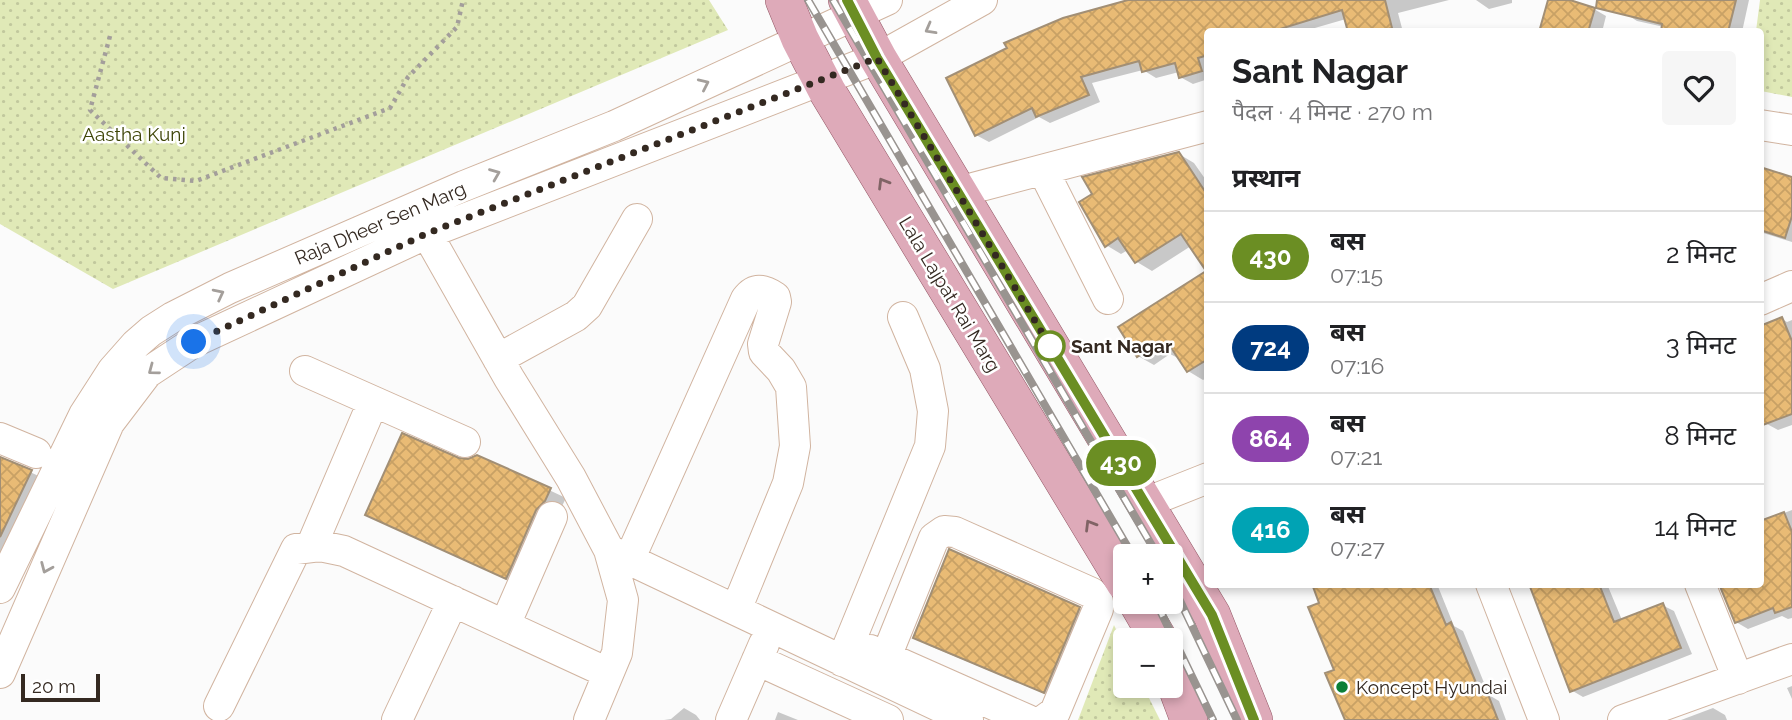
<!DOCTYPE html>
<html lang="hi">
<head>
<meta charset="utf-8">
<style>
	:root { --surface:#fff; --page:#f6f6f6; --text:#202124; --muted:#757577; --line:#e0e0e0 }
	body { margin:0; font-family:Raleway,"Noto Sans Devanagari",sans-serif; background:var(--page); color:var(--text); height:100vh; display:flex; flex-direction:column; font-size:26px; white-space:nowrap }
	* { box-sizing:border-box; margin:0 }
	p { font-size:23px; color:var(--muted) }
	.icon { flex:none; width:38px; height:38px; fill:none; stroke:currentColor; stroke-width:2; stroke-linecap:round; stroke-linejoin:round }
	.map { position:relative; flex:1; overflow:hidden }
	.panel { position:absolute; left:1204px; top:28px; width:560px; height:560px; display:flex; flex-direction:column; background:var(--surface); border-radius:7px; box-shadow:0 4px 10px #0003 }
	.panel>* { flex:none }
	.badge { padding:0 14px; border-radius:23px; font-size:24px; line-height:46px }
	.buttons { position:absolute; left:1113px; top:544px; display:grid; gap:14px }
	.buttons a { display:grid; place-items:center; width:70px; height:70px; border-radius:7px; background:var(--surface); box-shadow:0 4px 10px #0003; font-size:35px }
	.scale { position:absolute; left:21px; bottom:18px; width:79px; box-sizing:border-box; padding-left:7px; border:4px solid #342921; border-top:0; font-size:19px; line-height:24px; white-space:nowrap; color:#342921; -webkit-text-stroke:5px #fff; paint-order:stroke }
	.you { position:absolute; width:35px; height:35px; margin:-18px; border:5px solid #fff; border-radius:50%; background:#1a73e8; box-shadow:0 0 0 10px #1a73e833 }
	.map>.badge { position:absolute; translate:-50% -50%; box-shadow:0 0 0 4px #fff }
	h2 { padding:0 28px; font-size:26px; line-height:63px }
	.round { display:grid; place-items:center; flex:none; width:74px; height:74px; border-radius:7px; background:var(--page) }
	.headline { display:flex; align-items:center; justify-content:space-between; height:119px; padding:0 28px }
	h1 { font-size:33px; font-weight:700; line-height:52px }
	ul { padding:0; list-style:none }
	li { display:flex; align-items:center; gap:21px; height:91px; padding:0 28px; border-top:2px solid var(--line) }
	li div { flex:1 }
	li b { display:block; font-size:26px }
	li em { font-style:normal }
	li .badge { min-width:77px; font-weight:700; text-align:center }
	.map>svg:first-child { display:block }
	.park { fill:url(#park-dots) }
	.shadow { fill:#0003 }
	.building { fill:url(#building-cross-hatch); stroke:#a28f75; stroke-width:2 }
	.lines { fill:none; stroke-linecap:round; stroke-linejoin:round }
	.minor-casing { stroke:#d1b4a0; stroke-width:32 }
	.major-casing { stroke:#945866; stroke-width:38 }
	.path { stroke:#a39e9b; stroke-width:4.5; stroke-dasharray:3.5 5; stroke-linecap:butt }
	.minor { stroke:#fff; stroke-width:30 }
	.major { stroke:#deaab9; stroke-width:37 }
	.rail-casing { stroke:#999490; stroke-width:8 }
	.rail { stroke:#fff; stroke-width:5; stroke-dasharray:16; stroke-linecap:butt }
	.oneway { stroke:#a49f9b }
	.oneway2 { stroke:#806365 }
	.line-casing { stroke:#fff; stroke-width:16 }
	.line { stroke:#6b8e23; stroke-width:10 }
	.walk { stroke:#342921; stroke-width:7; stroke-dasharray:0 12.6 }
	.stop-dot { fill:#fff; stroke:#6b8e23; stroke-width:3.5 }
	.poi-dot { fill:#0b7f37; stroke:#fff; stroke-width:2.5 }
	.labels { text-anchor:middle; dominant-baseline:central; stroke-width:5; stroke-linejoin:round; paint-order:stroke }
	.park-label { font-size:19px; fill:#3d4406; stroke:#fff }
	.street-label { font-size:19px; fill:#342921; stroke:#fff }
	.stop-label { font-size:19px; font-weight:bold; fill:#342921; stroke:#fff; text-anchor:start }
	.poi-label { font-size:19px; fill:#342921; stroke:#fff; text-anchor:start }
</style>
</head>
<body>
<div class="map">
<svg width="1792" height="720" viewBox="0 0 1792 720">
	<defs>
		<pattern id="park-dots" width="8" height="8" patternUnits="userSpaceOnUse" patternTransform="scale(1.75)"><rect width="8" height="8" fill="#e0e9b7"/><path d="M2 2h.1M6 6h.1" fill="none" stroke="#c1c89d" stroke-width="1.8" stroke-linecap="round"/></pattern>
		<pattern id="building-cross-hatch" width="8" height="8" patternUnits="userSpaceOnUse" patternTransform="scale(1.75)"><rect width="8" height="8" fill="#e9bb75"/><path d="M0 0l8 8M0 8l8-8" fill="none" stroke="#c8a165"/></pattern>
	</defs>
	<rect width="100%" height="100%" fill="#fbfbfb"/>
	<path class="park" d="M0,0h709l19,30 -615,259 -113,-65z
		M1760,0h32v97l-31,-6 -1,-59 -4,-1z
		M1114,625l11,24v37h18l17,34h-82z"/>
	<path class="shadow" d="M1126,0h323l-51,13 5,19h-53l-4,-13 -45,13h-93v47l-15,5 -13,-7 -1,-5 -23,6 -13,-8 -51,13 8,19 -50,21 -11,-6 -50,25 -13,-7 150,-133z
		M1476,0h36v3l-23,6z
		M1550,0h14l30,9 12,7 -4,16h-61z
		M1629,0h120l-7,32h-79l1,-5 -27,-6 -11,-7z
		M1179,154l15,9 14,20v88l-17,-25 -39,25 -15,-9 -9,-12 -7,4 -15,-9z
		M1760,169l32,10v63l-32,-10z
		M1208,272v105l-5,3 -15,-9 -10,-13 -8,-4 -16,11 -16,-9z
		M1782,319l5,3 5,-2v105l-14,5 -11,-6 -7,3v-99z
		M477,456l89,42 -44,89 -155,-73 91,-54 10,1z
		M0,458l45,21 -45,95z
		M1792,510v108l-4,1 -6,-3 -34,13 -12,-7 24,-38v-62z
		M1314,584h123l17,42 9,5 26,64 10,6 7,19h-160l-25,-116z
		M1530,584h77l15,36 40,-15 12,6 18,43 -109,43 -12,-7z
		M1079,608l15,9 -34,83 -130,-54 -15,-9z
		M1792,686v13l-5,-11z
		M684,708l12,7 4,5h-36l7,-1z
		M1713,708l12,7 2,5h-46z
		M778,712l20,8h-23z"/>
	<path class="building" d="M1128,0h257l7,28 -15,4h-29l-6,-22 -72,22h-62v23l-10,3 4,13 -23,7 -4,-15 -33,9 -3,-11 -58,16 8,18 -53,22 -4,-9 -57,28 -29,-58 61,-30 -3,-5 59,-25z
		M1548,0h22l25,8 -7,24h-49z
		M1597,0h139l-8,32h-67l1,-8 -66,-16z
		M1179,152l29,44v163l-21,13 -17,-26 -8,5 -5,-7 -20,13 -19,-30 88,-56 -25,-37 -46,29 -17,-25 -13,9 -26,-45 13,-8 -10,-17z
		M1760,167l32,10v39l-7,22 -25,-8z
		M1782,317l10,24v73l-32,12v-100z
		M402,433l57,25 9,1 9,-4 74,33 -6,13 -9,9 -30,69 -141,-64z
		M0,457l32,13 -32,67z
		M1784,512l8,20v75l-17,6 -2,-5 -38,15 -16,-39h41v-63z
		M949,549l131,58 -36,86 -131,-55z
		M1312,584h117l17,41 5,-3 30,73 6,-3 11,28h-153l-20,-47 9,-3 -26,-63 11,-4z
		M1529,584h70l15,38 49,-19 18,45 -111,44z"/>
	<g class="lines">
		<defs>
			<path id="minor" d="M1760,125l32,5
				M1043,170l65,129
				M958,192l250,-66
				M417,216l92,162 62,100 38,72 14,50 -6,53 -28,67
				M1760,300l32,-14
				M498,359l78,-43 11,-10 50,-87
				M305,371l160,71
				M0,438l36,15
				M1145,503l63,-25
				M311,547l62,-145
				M611,551l357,169
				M630,558l116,-259c9,-12 17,-10 29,-2l1,5 -13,42 1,8 17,18 10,17 4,59 -7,37 -52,127
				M1491,584l53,136
				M1700,584l38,95
				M0,588l84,-173 29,-45 23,-26 15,-13 22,-14 57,-29 234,-102 150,-60 273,-126
				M505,625l47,-108
				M870,650l158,70
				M886,657l48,-119 10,-7 11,1 137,61 6,8v8l-43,103 -11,8
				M757,660l131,60
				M842,661l88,-215 3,-35 -8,-42 -22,-52
				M0,673l109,-250 38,-50 47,-31 234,-109 450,-175 104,-58
				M219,706l77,-157 24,-3 24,5 264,122
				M397,720l56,-119
				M731,720l33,-76
				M1623,720l169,-61"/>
			<path id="major" d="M784,0l16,39 27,52 298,492
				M847,0l31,58 334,557 42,105
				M1137,602l22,38
				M1171,672l18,48"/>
		</defs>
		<use href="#minor" class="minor-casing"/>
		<use href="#major" class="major-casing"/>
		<path class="path" d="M110,36l-20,74 71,68 35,3 194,-73 18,-31 49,-50 6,-27"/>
		<use href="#minor" class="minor"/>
		<use href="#major" class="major"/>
		<defs>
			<path id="rail" d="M808,0l325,556
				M833,0l325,556
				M1171,582l66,138
				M1156,602l57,118"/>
		</defs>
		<use href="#rail" class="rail-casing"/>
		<use href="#rail" class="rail"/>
	</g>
	<defs><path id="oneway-chevron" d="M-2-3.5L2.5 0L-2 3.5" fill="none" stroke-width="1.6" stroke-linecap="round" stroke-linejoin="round" transform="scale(1.75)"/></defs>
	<g class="oneway">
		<use href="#oneway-chevron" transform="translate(930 29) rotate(151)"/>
		<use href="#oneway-chevron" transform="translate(704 84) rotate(-25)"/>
		<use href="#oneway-chevron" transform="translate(495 174) rotate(-22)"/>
		<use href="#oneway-chevron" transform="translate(219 294) rotate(-27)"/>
		<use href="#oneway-chevron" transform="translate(153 370) rotate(143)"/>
		<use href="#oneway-chevron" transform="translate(46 568) rotate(113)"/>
	</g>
	<g class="oneway2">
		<use href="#oneway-chevron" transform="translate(883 183) rotate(-121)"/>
		<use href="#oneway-chevron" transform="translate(1090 525) rotate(-121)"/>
	</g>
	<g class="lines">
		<defs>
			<path id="line" d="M847,0l30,58 335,557 42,105"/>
		</defs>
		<use href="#line" class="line-casing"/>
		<use href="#line" class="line"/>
		<path class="walk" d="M194,342l234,-109 449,-175 173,288"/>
	</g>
	<circle class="stop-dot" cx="1050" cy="346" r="14"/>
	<circle class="poi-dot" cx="1342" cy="687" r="7"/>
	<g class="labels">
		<g class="park-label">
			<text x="134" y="134">Aastha Kunj</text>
		</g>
		<g class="street-label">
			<text transform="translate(380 223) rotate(-23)">Raja Dheer Sen Marg</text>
			<text transform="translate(950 294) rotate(59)">Lala Lajpat Rai Marg</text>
		</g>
		<g class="stop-label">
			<text x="1071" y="346">Sant Nagar</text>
		</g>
		<g class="poi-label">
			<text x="1356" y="687">Koncept Hyundai</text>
		</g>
	</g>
</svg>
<div class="buttons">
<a>+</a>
<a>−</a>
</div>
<div class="scale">20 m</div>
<div class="you" style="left:194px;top:342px"></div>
<b class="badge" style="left:1121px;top:463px;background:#6b8e23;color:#fff">430</b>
<section class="panel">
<div class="headline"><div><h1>Sant Nagar</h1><p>पैदल · 4 मिनट · 270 m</p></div><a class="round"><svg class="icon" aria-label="heart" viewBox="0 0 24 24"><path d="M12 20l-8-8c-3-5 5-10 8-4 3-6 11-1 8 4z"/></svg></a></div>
<h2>प्रस्थान</h2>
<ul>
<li><span class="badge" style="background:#6b8e23;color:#fff">430</span><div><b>बस</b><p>07:15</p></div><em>2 मिनट</em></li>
<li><span class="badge" style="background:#003b80;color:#fff">724</span><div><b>बस</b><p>07:16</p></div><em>3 मिनट</em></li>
<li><span class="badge" style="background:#8e44ad;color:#fff">864</span><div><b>बस</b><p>07:21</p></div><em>8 मिनट</em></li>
<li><span class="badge" style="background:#00a3b4;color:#fff">416</span><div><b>बस</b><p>07:27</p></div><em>14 मिनट</em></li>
</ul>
</section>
</div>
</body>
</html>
